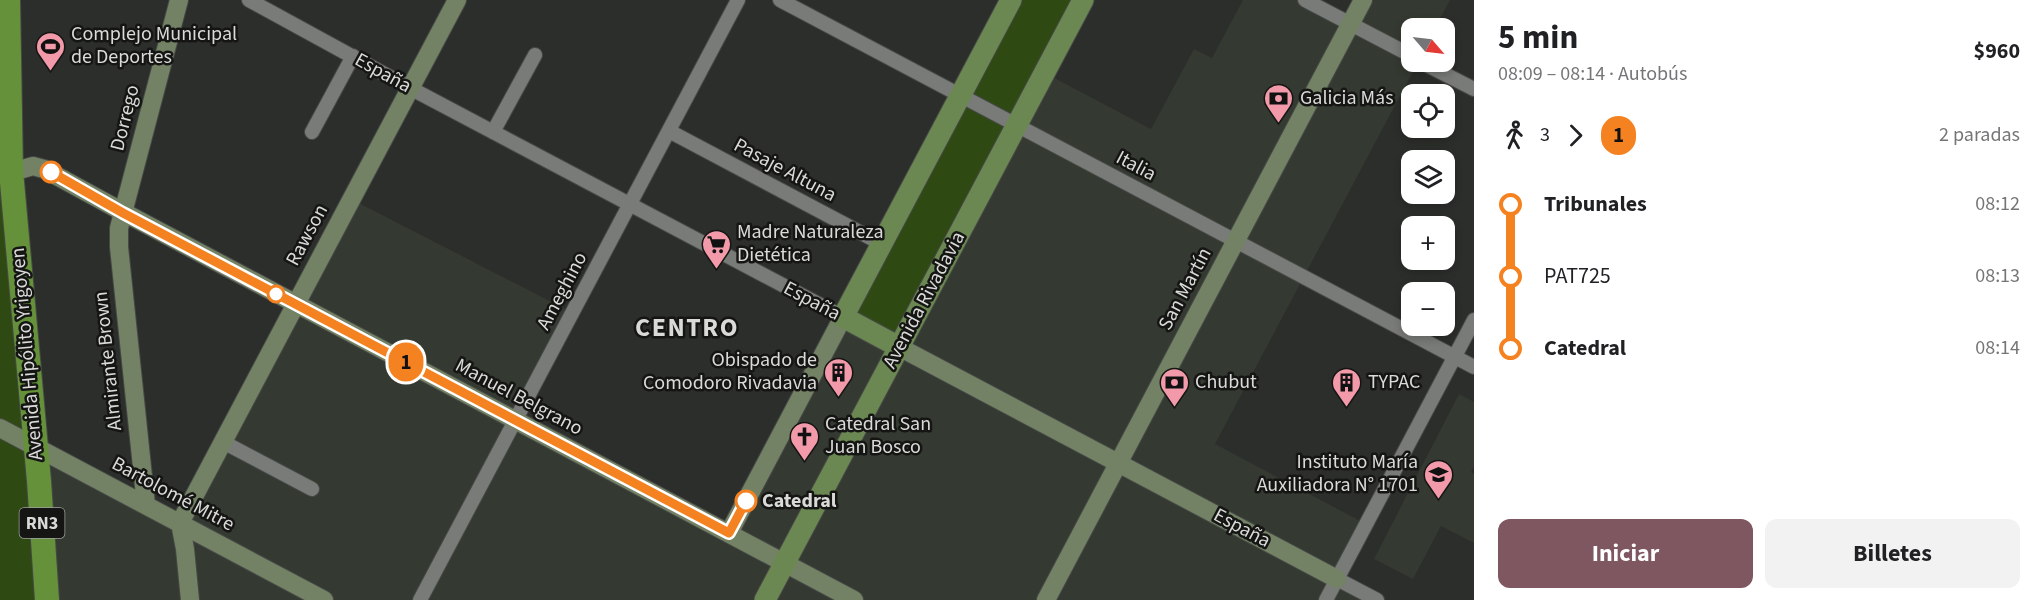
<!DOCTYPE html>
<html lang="es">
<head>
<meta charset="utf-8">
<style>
	:root { --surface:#fff; --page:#f2f2f2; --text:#202124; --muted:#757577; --accent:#7f5760 }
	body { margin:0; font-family:"Source Sans 3",sans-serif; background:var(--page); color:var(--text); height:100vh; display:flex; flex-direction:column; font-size:22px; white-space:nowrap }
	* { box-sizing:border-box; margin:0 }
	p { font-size:20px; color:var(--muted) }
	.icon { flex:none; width:33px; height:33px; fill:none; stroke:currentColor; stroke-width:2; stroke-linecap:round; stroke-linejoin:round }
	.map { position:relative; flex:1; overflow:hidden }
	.sheet { display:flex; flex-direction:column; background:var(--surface); width:570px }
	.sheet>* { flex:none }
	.badge { padding:0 12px; border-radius:20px; font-size:21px; line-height:39px }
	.needle { width:39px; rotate:118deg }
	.controls { position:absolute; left:1401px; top:18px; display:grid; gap:12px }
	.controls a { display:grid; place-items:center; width:54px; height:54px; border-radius:12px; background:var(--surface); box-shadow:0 3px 9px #0003; font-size:30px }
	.map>.badge { position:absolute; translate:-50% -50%; box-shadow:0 0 0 3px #fff }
	.legs { display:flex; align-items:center; gap:9px; height:66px; padding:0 24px; font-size:20px }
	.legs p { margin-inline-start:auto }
	.head { display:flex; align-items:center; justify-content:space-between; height:102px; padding:0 24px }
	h1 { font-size:33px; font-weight:700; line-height:45px }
	.action { display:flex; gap:12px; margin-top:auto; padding:12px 24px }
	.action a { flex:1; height:69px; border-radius:12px; background:var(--accent); color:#fff; font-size:24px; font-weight:700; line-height:69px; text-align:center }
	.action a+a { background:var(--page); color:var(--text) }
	ul { padding:0 24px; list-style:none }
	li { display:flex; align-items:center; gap:21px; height:72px; font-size:22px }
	li i { display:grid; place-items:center; width:9px; height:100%; margin:0 8px; background:currentColor }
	li i::after { content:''; width:15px; height:15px; margin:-8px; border:4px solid; border-radius:50%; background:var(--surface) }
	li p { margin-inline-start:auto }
	li:first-child i { background:linear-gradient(#0000 50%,currentColor 0) }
	li:last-child i { background:linear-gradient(currentColor 50%,#0000 0) }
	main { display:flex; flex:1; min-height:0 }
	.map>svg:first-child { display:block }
	.built { fill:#343931 }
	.green { fill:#2e4912 }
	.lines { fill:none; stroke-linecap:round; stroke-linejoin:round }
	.street-casing { stroke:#474946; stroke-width:16 }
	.secondary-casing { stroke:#474946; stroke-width:20 }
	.primary-casing { stroke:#474946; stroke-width:23 }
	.highway-casing { stroke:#474946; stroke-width:26 }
	.street { stroke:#797b78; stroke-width:14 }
	.secondary { stroke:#738265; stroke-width:18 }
	.primary { stroke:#6c8852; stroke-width:21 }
	.highway { stroke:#649139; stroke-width:24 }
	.line-1-casing { stroke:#fff; stroke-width:14 }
	.line-1 { stroke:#f58220; stroke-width:9 }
	.stop-1-dot { fill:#fff; stroke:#f58220; stroke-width:3 }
	.labels { text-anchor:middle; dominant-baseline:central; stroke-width:5; stroke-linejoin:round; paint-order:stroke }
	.shield { fill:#151614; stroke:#9fa09e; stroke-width:1.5 }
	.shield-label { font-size:18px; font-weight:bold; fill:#dadbd9 }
	.poi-label { font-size:20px; fill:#dadbd9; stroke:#151614; text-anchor:start }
	.street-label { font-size:20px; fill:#dadbd9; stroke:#151614 }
	.stop-label { font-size:20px; font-weight:bold; fill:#dadbd9; stroke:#151614; text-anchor:start }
	.district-label { font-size:26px; font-weight:bold; letter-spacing:1.5px; fill:#dadbd9; stroke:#151614 }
</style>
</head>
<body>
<main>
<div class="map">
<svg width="1474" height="600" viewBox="0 0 1474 600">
	<rect width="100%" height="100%" fill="#2c2e2b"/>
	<path class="built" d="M1243,0h62l45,24 13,-24h87l-15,28h-23v34h6l-203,382 151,80 -29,55 40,21h-1330l-12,-153 145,76 171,-324 222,114 -58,107 214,113 114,-216 202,-244 106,56 43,-80 18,9z
		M1459,394l15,8v65l-3,5 3,2v69l-33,-17 -28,53 -39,-20z"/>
	<path class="green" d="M0,0l47,600h-47z
		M1011,0h72l-184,347 -56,-30z"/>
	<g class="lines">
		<defs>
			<path id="street" d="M249,0l161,88 433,229
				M780,0l694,367
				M1305,0l107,56
				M1421,62l53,27
				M669,131l213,113
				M312,132l41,-76
				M493,132l42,-77
				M223,442l89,47
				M1337,579l40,21
				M420,600l318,-600
				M1326,600l148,-280"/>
			<path id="secondary" d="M2,175l31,-9 11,3 79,43 731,388
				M899,347l438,232
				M0,428l324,172
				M146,505l-27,-258v-19l60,-228
				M180,523l277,-523
				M180,523l5,26 5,51
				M729,533l114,-216
				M1046,600l317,-600"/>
			<path id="primary" d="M899,347l-56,-30 168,-317
				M765,600l318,-600"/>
			<path id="highway" d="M8,0l3,171 28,310 8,119"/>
		</defs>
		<use href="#street" class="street-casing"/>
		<use href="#secondary" class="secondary-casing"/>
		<use href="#primary" class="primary-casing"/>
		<use href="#highway" class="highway-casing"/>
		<use href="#street" class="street"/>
		<use href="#secondary" class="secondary"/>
		<use href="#primary" class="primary"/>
		<use href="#highway" class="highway"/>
	</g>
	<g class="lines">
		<defs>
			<path id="line-1" d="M51,172l72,41 606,320 17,-32"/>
		</defs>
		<use href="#line-1" class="line-1-casing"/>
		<use href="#line-1" class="line-1"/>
	</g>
	<defs>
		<symbol id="stadium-pin" viewBox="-11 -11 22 30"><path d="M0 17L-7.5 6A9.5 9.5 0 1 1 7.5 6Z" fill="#f39aaa" stroke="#151614"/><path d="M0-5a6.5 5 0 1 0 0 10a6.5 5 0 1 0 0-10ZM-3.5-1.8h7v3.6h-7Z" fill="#111"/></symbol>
		<symbol id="bank-pin" viewBox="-11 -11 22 30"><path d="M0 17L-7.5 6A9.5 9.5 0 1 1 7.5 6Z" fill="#f39aaa" stroke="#151614"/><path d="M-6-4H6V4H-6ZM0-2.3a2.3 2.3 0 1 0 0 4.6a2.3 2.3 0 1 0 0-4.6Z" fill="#111"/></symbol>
		<symbol id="supermarket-pin" viewBox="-11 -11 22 30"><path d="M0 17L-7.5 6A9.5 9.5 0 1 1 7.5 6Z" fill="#f39aaa" stroke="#151614"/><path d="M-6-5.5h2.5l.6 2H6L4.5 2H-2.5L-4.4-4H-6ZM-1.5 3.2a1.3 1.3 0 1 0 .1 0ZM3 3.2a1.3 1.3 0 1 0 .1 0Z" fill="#111"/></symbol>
		<symbol id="building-pin" viewBox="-11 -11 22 30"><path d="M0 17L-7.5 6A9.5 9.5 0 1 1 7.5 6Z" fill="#f39aaa" stroke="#151614"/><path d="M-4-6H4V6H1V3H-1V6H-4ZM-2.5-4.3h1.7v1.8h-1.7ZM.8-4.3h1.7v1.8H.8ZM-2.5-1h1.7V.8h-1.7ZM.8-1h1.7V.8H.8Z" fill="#111"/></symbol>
		<symbol id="church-pin" viewBox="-11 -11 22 30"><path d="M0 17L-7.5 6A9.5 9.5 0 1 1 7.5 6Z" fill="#f39aaa" stroke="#151614"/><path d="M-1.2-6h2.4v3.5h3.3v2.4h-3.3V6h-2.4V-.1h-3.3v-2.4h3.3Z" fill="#111"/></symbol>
		<symbol id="school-pin" viewBox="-11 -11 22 30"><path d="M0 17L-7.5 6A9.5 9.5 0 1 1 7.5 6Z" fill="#f39aaa" stroke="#151614"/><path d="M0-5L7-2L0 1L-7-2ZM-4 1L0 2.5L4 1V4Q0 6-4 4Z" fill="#111"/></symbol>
	</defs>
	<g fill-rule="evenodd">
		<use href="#stadium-pin" x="34" y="30" width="33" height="45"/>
		<use href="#bank-pin" x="1262" y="82" width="33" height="45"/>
		<use href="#supermarket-pin" x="700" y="228" width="33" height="45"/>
		<use href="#building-pin" x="822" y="356" width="33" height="45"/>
		<use href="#bank-pin" x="1158" y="366" width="33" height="45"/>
		<use href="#building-pin" x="1330" y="366" width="33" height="45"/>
		<use href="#church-pin" x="788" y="420" width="33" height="45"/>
		<use href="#school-pin" x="1422" y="458" width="33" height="45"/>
	</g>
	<g class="stop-1-dot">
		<circle cx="51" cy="172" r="10"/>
		<circle cx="276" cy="294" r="8"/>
		<circle cx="746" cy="501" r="10"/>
	</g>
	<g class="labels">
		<rect class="shield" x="19.5" y="508" width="45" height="30" rx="4.5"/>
		<g class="shield-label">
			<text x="42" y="523">RN3</text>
		</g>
		<g class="poi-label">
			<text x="71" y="34">Complejo Municipal<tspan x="71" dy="23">de Deportes</tspan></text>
			<text x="1300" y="98">Galicia Más</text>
			<text x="737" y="232">Madre Naturaleza<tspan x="737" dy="23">Dietética</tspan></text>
			<text x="817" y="360" text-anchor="end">Obispado de<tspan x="817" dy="23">Comodoro Rivadavia</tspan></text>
			<text x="1195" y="382">Chubut</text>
			<text x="1368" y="382">TYPAC</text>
			<text x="825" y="424">Catedral San<tspan x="825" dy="23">Juan Bosco</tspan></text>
			<text x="1418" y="462" text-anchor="end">Instituto María<tspan x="1418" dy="23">Auxiliadora N° 1701</tspan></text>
		</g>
		<g class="street-label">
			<text transform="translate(383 73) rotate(29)">España</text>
			<text transform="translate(125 118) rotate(-76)">Dorrego</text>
			<text transform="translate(1136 166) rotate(28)">Italia</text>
			<text transform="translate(785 170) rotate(28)">Pasaje Altuna</text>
			<text transform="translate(307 235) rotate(-62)">Rawson</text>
			<text transform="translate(1185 289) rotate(-62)">San Martín</text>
			<text transform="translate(562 291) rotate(-62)">Ameghino</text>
			<text transform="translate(924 300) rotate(-62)">Avenida Rivadavia</text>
			<text transform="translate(812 301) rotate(28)">España</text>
			<text transform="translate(27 354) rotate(-95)">Avenida Hipólito Yrigoyen</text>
			<text transform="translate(108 361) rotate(-96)">Almirante Brown</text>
			<text transform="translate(519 397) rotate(28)">Manuel Belgrano</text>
			<text transform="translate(173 494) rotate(28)">Bartolomé Mitre</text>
			<text transform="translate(1242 528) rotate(28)">España</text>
		</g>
		<g class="stop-label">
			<text x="762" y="501">Catedral</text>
		</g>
		<g class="district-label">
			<text x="687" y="327">CENTRO</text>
		</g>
	</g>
</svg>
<div class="controls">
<a><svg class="needle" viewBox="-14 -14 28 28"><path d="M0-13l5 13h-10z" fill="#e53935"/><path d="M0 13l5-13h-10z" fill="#757577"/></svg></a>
<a><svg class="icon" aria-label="locate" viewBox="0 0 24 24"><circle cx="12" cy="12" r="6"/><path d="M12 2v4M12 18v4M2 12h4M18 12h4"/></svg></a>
<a><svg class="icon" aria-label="layers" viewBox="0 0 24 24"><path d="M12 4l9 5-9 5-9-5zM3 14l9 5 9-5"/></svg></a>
<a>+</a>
<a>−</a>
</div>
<b class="badge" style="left:406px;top:362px;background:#f58220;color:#111">1</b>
</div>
<section class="sheet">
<div class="head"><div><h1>5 min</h1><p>08:09 – 08:14 · Autobús</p></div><b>$960</b></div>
<div class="legs"><svg class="icon" aria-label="walk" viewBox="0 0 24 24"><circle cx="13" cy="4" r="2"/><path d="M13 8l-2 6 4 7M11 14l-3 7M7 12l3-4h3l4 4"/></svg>3<svg class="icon" aria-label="forward" viewBox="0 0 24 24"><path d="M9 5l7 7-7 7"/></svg><b class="badge" style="background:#f58220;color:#111">1</b><p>2 paradas</p></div>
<ul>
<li><i style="color:#f58220"></i><b>Tribunales</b><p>08:12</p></li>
<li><i style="color:#f58220"></i><span>PAT725</span><p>08:13</p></li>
<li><i style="color:#f58220"></i><b>Catedral</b><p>08:14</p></li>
</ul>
<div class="action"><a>Iniciar</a><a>Billetes</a></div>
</section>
</main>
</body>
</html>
